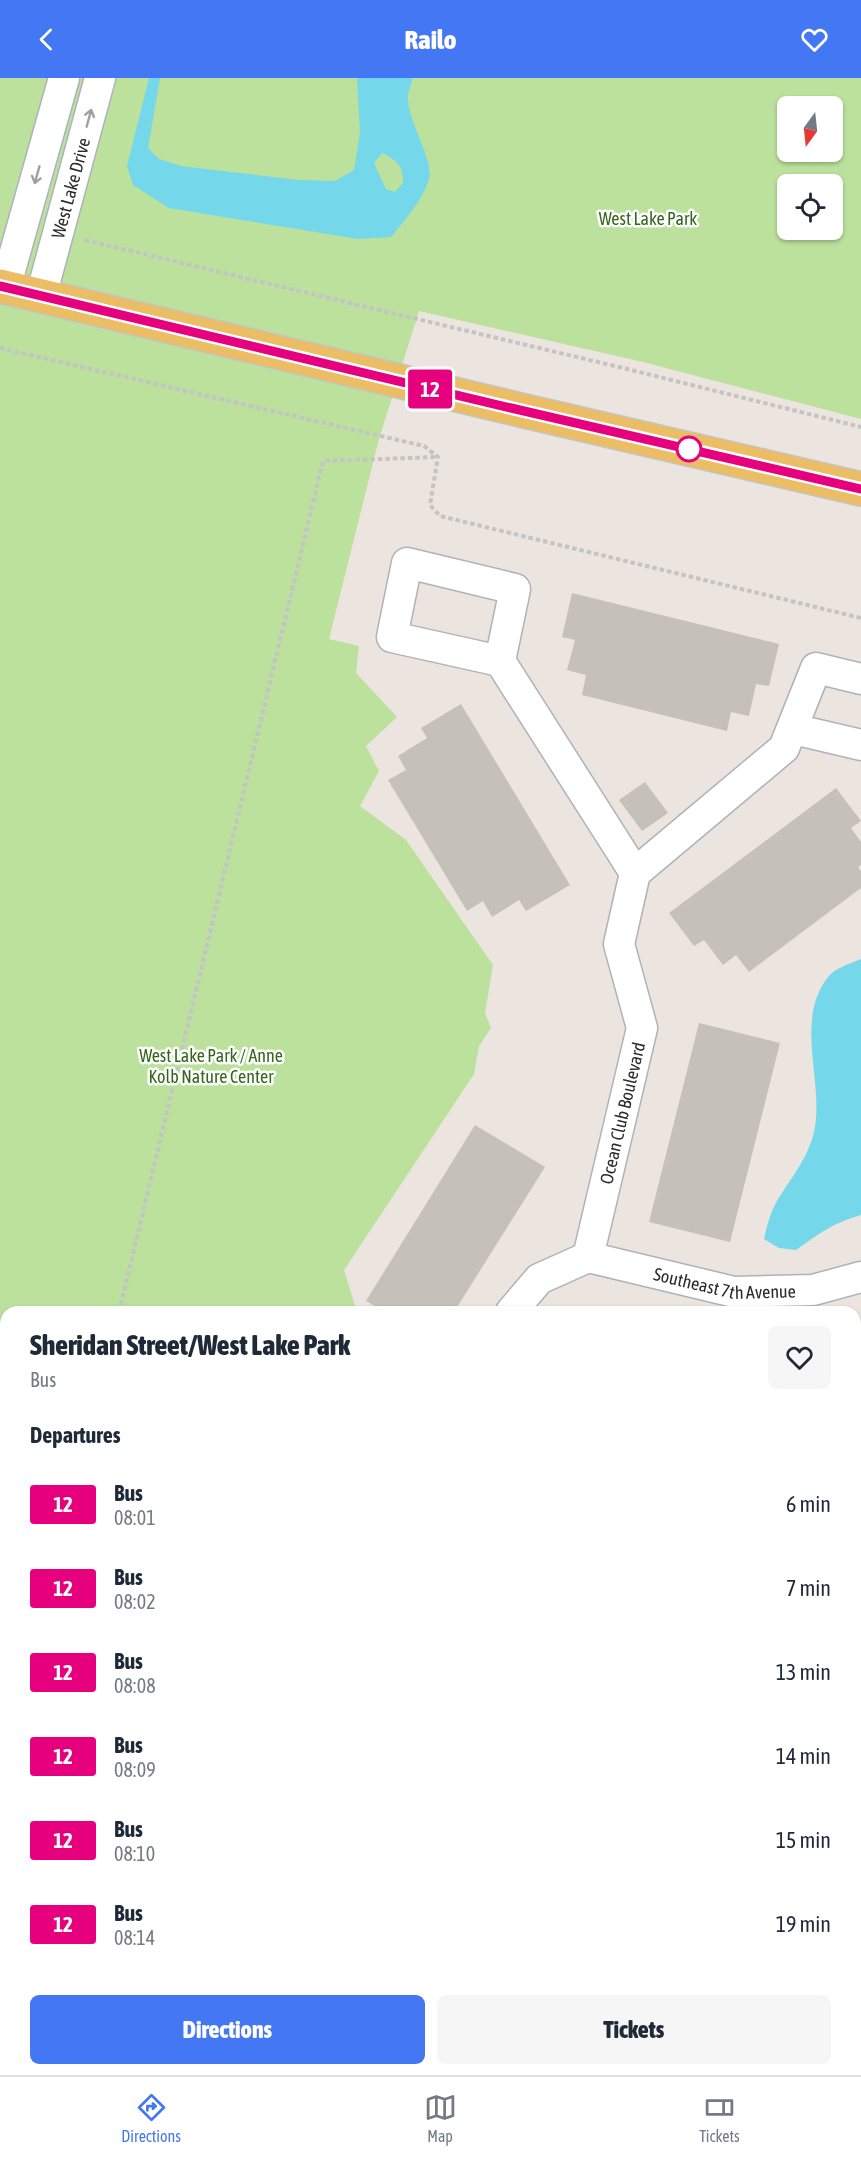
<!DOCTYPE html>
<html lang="en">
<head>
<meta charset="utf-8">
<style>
	:root { --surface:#fff; --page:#f6f6f7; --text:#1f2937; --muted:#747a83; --line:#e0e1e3; --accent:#4477f3 }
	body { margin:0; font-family:"Asap Condensed",sans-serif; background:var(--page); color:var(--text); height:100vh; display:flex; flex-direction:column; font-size:22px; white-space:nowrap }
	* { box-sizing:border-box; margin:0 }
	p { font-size:20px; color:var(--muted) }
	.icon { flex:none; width:33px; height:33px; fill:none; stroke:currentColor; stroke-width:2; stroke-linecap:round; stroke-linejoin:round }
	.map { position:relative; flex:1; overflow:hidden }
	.side { position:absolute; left:0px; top:1228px; width:861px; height:770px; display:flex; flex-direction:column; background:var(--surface); border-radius:18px 18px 0 0; box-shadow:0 2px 4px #0004 }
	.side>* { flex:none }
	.badge { padding:0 12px; border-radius:4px; font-size:21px; line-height:39px }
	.needle { width:39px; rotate:195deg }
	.controls { position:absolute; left:777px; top:18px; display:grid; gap:12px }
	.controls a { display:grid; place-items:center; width:66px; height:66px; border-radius:9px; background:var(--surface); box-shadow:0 2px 4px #0004; font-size:30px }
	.map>.badge { position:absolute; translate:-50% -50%; box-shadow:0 0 0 3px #fff }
	h2 { padding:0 30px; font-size:22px; line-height:54px }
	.round { display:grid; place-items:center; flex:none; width:63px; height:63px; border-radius:9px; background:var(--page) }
	.summary { display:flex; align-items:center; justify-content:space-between; height:102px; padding:0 30px }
	h1 { font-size:28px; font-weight:800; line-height:45px }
	.primary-button { display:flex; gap:12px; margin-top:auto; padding:12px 30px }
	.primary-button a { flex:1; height:69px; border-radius:9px; background:var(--accent); color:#fff; font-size:24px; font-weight:800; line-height:69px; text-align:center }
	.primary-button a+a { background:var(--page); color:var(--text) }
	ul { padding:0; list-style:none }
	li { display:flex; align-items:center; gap:18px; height:84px; padding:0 30px }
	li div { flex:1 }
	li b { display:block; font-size:22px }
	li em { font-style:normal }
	li .badge { min-width:66px; font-weight:700; text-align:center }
	header { display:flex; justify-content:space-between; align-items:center; height:78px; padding:0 30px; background:var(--accent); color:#fff; font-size:27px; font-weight:800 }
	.menu { display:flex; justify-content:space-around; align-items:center; height:84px; border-top:2px solid var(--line); background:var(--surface); font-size:16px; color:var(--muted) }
	.menu a { display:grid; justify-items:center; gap:3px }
	.menu .selected { color:var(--accent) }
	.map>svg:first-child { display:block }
	.green { fill:#bbe19c; fill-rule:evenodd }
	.pitch { fill:#cee799 }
	.water { fill:#75d7ea; fill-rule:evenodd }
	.building { fill:#c5c0b9 }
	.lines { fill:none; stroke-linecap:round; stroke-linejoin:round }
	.minor-casing { stroke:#aeb2bb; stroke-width:33 }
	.major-casing { stroke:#c4c4c4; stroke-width:36 }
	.path { stroke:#c4c4c4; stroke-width:4; stroke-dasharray:4.5 3; stroke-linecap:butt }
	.minor { stroke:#fff; stroke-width:30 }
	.major { stroke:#ebbd64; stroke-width:33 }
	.oneway { stroke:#a0a0a0 }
	.line-casing { stroke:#fff; stroke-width:14 }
	.line { stroke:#e6007e; stroke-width:9 }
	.stop-dot { fill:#fff; stroke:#e6007e; stroke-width:3 }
	.labels { text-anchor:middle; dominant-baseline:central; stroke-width:5; stroke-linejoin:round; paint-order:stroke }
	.street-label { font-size:18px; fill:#2b2b2b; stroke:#fff }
	.park-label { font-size:18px; fill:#34661d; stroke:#fff }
</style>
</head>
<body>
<header><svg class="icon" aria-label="back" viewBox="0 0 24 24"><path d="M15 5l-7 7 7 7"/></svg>Railo<svg class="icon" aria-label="heart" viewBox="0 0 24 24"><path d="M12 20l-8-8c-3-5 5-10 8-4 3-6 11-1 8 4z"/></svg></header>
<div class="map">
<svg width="861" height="1997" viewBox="0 0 861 1997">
	<rect width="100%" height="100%" fill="#ece4de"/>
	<path class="green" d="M0,0h861v341l-218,-57 -224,-51 -40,128 -50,200 30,7 -3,27 41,44 -31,29 13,25 -19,35 46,34 87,125 -8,48 6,15 -12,18 -5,28 -130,196 13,42h-351v758h438l13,5h-457zM788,28h44v46h-44zM788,106h44v46h-44z"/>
	<path class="pitch" d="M855,1920l6,2v75h-157l1,-5h150z"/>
	<path class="water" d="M149,0h11l-12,70 11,11 22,7 117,14 37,1 19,-11 6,-37 -3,-55h56c-2,7 -6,15 -5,22 1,24 26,60 21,79 -6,21 -25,42 -38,58l-33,2 -189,-31 -36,-23 -6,-19zM382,75c14,7 22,13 21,30l-8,9 -9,-3 -12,-26z
		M861,881v256c-28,8 -41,18 -65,35l-17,-2 -15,-9c3,-13 6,-26 13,-38 14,-23 31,-43 37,-69 11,-49 -21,-113 15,-156 6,-8 23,-13 32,-17z
		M581,1992h80l-2,5h-83z"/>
	<path class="building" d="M572,515l207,51 -10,42 -13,-2 -7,32 -18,-4 -4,19 -145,-36 4,-20 -19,-5 8,-30 -13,-3z
		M461,626l109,181 -44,26 -7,-11 -27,17 -9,-16 -16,10 -79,-131 18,-10 -8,-14 29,-18 -6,-10z
		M645,704l23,31 -26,18 -23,-31z
		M836,710l25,33 -10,7 10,14v23l-3,2 3,4v17l-112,84 -13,-17 -13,10 -19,-25 -10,6 -25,-33z
		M699,945l81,20 -50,199 -81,-20z
		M475,1047l70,42 -91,145h-69l-19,-11z
		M861,1306v91l-6,1v-91z
		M855,1779l6,2v91l-6,-2z"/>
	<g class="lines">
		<defs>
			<g id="minor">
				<path d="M5,210l59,-210"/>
				<path id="s1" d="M41,218l59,-218"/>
				<path d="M500,583l15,-72 -108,-26 -15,74 108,24 135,212"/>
				<path d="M793,651l68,16"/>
				<path id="s2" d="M588,1179l54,-229 -23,-84 16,-71 149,-125 32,-80 45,11"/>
				<path id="s3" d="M588,1179l146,35 79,-2 48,-13"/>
				<path d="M511,1234l28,-33 49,-22"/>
				<path d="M855,1448l6,-3"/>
				<path d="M855,1683l6,-27"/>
				<path d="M855,1722l6,1"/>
			</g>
			<path id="major" d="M0,208l533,127 328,76"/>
		</defs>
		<use href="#minor" class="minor-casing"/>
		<use href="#major" class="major-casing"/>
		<path class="path" d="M85,162l538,128 238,59
			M0,270l424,98 14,11 -8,48 10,11 421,102
			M119,1234l204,-851 115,-4
			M0,1733l6,-26"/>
		<use href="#minor" class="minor"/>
		<use href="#major" class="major"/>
	</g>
	<defs><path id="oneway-shaft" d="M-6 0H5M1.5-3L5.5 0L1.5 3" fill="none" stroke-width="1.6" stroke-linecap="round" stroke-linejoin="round" transform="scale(1.5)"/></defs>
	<g class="oneway">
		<use href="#oneway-shaft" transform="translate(89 40) rotate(-75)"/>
		<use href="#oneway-shaft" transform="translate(37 97) rotate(106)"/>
	</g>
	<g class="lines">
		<defs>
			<path id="line" d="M0,208l511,122 350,81"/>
		</defs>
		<use href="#line" class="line-casing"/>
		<use href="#line" class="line"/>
	</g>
	<circle class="stop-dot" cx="689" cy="371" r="12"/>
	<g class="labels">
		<g class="street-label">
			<text stroke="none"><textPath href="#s1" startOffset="112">West Lake Drive</textPath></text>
			<text stroke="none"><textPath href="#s2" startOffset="148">Ocean Club Boulevard</textPath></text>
			<text stroke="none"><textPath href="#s3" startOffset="140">Southeast 7th Avenue</textPath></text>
		</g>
		<g class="park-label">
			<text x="648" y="140">West Lake Park</text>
			<text x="211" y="977">West Lake Park / Anne<tspan x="211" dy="21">Kolb Nature Center</tspan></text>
		</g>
	</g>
</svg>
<div class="controls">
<a><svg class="needle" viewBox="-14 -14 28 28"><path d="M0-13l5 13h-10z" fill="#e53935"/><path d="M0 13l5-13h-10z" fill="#747a83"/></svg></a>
<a><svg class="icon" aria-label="locate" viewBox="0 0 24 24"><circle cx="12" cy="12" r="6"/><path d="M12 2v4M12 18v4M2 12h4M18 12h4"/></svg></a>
</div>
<b class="badge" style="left:430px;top:311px;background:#e6007e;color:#fff">12</b>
<section class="side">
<div class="summary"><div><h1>Sheridan Street/West Lake Park</h1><p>Bus</p></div><a class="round"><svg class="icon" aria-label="heart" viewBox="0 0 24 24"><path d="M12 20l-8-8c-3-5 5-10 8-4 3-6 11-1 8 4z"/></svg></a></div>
<h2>Departures</h2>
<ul>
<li><span class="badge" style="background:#e6007e;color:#fff">12</span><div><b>Bus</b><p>08:01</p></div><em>6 min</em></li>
<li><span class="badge" style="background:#e6007e;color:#fff">12</span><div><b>Bus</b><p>08:02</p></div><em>7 min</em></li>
<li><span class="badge" style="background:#e6007e;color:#fff">12</span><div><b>Bus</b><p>08:08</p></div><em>13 min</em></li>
<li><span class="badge" style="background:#e6007e;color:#fff">12</span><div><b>Bus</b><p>08:09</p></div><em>14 min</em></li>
<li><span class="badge" style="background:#e6007e;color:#fff">12</span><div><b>Bus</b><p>08:10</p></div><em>15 min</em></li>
<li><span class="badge" style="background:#e6007e;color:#fff">12</span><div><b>Bus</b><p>08:14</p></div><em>19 min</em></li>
</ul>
<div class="primary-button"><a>Directions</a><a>Tickets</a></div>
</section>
</div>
<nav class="menu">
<a class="selected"><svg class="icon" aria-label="directions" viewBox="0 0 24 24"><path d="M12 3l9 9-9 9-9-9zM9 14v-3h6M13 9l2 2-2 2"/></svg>Directions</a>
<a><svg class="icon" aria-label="map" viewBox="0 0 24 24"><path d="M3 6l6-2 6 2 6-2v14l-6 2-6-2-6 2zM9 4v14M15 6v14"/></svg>Map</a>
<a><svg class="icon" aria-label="tickets" viewBox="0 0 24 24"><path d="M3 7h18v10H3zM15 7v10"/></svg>Tickets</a>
</nav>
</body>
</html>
